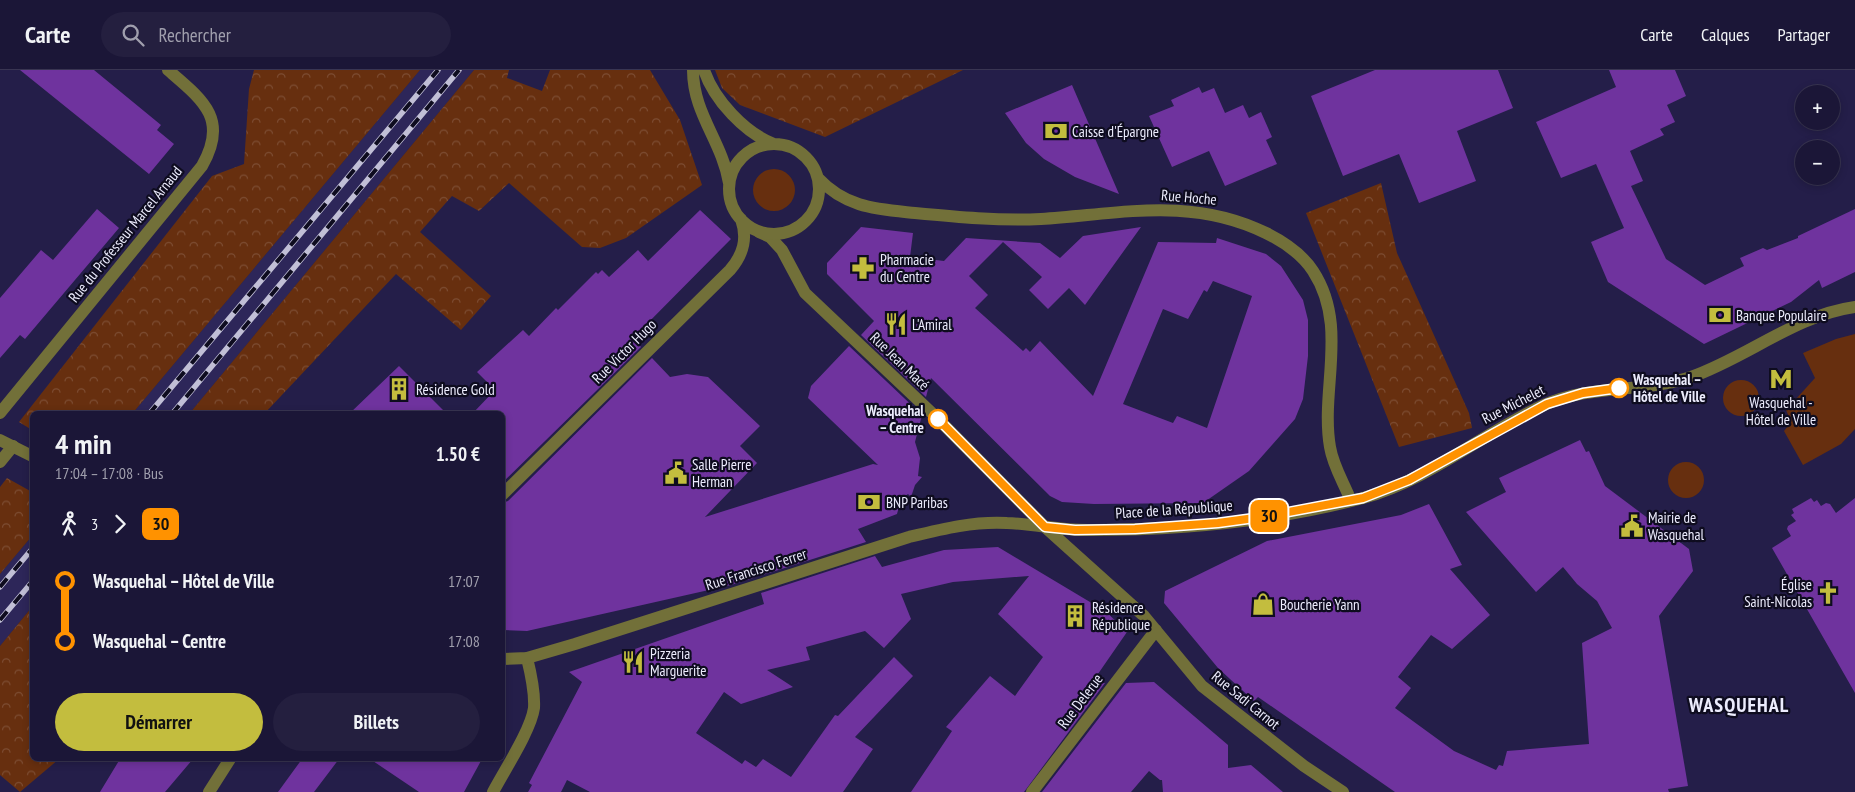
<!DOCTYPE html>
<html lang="fr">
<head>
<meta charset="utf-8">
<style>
	:root { --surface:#1b1637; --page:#241f3f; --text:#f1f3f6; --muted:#a09fad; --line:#393552; --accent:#c3bd3e }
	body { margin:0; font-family:"PT Sans Narrow",sans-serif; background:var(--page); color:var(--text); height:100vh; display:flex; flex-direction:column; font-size:19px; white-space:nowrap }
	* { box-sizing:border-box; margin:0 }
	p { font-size:16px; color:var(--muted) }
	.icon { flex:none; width:28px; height:28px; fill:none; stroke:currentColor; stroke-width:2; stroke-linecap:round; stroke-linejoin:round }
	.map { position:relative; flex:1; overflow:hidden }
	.panel { position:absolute; left:30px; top:341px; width:475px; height:350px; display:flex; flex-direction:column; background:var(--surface); border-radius:8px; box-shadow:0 2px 8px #0003,0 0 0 1px var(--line) }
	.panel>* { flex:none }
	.badge { padding:0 10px; border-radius:8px; font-size:18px; line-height:32px }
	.controls { position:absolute; left:1795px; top:15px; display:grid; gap:10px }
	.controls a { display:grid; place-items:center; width:45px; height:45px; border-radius:50%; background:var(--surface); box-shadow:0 2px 8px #0003,0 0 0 1px var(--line); font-size:25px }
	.map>.badge { position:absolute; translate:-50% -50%; box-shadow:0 0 0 2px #fff }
	.legs { display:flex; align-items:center; gap:8px; height:55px; padding:0 25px; font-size:16px }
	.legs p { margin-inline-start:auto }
	.head { display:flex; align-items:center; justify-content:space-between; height:85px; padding:0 25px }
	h1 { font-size:28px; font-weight:600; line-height:38px }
	.primary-button { display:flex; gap:10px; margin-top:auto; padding:10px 25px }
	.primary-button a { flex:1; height:58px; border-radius:30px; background:var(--accent); color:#111; font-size:20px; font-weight:600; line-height:58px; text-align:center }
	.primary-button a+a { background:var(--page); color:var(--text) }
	ul { padding:0 25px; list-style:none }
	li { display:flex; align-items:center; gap:18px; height:60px; font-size:19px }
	li i { display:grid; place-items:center; width:8px; height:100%; margin:0 6px; background:currentColor }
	li i::after { content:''; width:12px; height:12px; margin:-6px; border:4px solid; border-radius:50%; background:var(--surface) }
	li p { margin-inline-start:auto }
	li:first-child i { background:linear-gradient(#0000 50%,currentColor 0) }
	li:last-child i { background:linear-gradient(currentColor 50%,#0000 0) }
	header { display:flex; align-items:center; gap:30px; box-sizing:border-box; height:70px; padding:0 25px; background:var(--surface); border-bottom:1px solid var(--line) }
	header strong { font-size:24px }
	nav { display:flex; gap:28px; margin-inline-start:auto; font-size:18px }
	.search { width:350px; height:45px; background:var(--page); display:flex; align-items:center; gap:12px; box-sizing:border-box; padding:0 18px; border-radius:28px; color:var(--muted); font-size:19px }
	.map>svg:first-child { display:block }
	.built { fill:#2d2659 }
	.green { fill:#672f0f }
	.forest { fill:url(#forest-crowns) }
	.building { fill:#6f339e; fill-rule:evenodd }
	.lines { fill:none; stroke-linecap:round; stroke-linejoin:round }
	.minor { stroke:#727039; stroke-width:12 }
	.tertiary { stroke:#727039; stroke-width:12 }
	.rail-casing { stroke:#c1bfd6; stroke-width:5.5 }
	.rail { stroke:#0e0c1f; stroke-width:4; stroke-dasharray:11; stroke-linecap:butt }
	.line-1-casing { stroke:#fff; stroke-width:11 }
	.line-1 { stroke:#ff9200; stroke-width:8 }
	.stop-1-dot { fill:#fff; stroke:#ff9200; stroke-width:2.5 }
	.labels { text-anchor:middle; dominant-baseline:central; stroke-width:4.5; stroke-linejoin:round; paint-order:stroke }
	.poi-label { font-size:15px; fill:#ececfd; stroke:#0e0c1f; text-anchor:start }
	.street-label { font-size:15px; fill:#ececfd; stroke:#0e0c1f }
	.stop-label { font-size:15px; font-weight:bold; fill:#ececfd; stroke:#0e0c1f; text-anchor:start }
	.district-label { font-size:20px; font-weight:bold; letter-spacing:1px; fill:#ececfd; stroke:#0e0c1f }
</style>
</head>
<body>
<header>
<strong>Carte</strong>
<div class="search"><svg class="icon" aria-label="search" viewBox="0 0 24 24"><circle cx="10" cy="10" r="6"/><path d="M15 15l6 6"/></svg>Rechercher</div>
<nav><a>Carte</a><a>Calques</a><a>Partager</a></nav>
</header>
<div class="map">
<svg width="1855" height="722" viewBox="0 0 1855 722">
	<defs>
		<pattern id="forest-crowns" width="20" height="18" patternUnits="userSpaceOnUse" patternTransform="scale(1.25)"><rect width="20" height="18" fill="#672f0f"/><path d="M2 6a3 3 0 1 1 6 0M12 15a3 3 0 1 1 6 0" fill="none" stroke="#7d4d33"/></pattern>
	</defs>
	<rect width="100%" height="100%" fill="#241e49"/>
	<path class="built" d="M420,0h54l-285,344h-57z
		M32,466v71l-32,39v-72z"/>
	<path class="green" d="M753 120a21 21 0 1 1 42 0a21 21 0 1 1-42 0Z
		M1855,264v95l-14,15 -38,21 -19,-34 4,-5 2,-7 -4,-9 29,-32 -12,-25 33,-14z
		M1723 328a18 18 0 1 1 36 0a18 18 0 1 1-36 0Z
		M1668 410a18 18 0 1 1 36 0a18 18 0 1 1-36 0Z"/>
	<path class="forest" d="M254,0h166l-288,344h-100v16l-13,-8 193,-246 32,-12 5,-75z
		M474,0h35l-2,8 35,13 8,-21h100l30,50 22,65 -76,53 -26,10 -18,-1 -73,-64 -30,28 -27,-15 -32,36 71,64 -30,34 -65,-56 -132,140h-75z
		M715,0h248l-138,67 -85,-32 -18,-17z
		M1381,113l16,70 72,160 3,15 -73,19 -93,-234z
		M7,408l25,14v44l-32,38v-87z
		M32,537v152h27l-39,33 -20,-17v-129z"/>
	<path class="building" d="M20,0h74l67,55 -4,5 17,14 -25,30z
		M1375,0h123l15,38 -56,23 19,50 -57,22 -20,-49 -56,22 -32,-80z
		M1609,0h66l11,26 -19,9 8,17 -15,7 4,6 -34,16 13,30 -12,5 35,73 39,26 39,-19 -4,-8 23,-10 4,2 31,-12v-2l57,-27v63l-33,16 -3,-8 -28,22 -87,42 -96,-62 -17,-40 33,-14 -28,-64 -35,14 -25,-56 80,-35z
		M1072,15l47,109 -44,-17 -31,-18 -18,-16 -21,-30z
		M1199,17l3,6 12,-5 11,25 18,-8 6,13 12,-6 11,25 -6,3 11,24 -52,22 -16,-35 -37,16 -23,-51 25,-10 -3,-6z
		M97,139l22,19 -94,111 -5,-4 -20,23v-60l41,-48 12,10z
		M700,140l31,29 -98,99 8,9 -139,136v-69h-30l23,-24 -18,-18 46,-42 6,6 27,-28 2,2 38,-38 2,2 4,-4 7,7 29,-27 10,11z
		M861,157l52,6 -3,24 34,4 22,-23 74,5 20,15 23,-22 58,-9 -56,78 -16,-17 -21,21 -19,-19 13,-13 -39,-35 -34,34 19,19 -13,13 48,43 3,-3 4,4 10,-11 53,55 65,-154 58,1 1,-5 49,16 15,12 22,34 5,20v36l-5,43 -8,20 -46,52 -46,32 -109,1 -32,-2 -12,-6 -119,-118 -5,19 -65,-62 13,-14 -47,-47v-11zM1213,211l39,15 -45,132 -30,-12 -4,7 -50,-19 40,-95 25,10 16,-29 3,2z
		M849,276l73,69 -7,27 5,16 -2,18 4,1 -7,8 -4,12 -3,-3 -7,5 -4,15 -39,15 8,13 -135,43 -204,46 -25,-1v-127l6,-2 144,-143 18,19 17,-3 21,3 52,49 -20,20 17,17 -52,54 168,-53 5,1 -70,-67 3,-12z
		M399,296l48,48h-98z
		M1580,370l6,12 3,-1 16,35 84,63 4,22 -34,45 29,170 -20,3 1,3h-274l-137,-95 -4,4 -36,-33 -54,-65 1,-12 102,-50 134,-26 28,-11 33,61 -12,4 40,46 -38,34 -21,-14 -33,42 13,11 -16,20 59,43 42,19 3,-5 4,1 4,-15 82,-7 -7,-101 30,-15 -15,-27 -20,-17 -14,-17 -27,25 -70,-80 40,-20 -7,-14z
		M1811,428l3,4 3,-2 4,6 5,-3 4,1 6,9 19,-15v195l-83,-145 19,-12 -4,-7 1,-3 8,-5 -5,-6 3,-2 -2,-4z
		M998,477l97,58 2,-2 30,29 -36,52 14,-1 -81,109h-113l41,-61 -6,-4 44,-51 25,20 28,-39 -45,-43 31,-38 -76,6 -52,12 10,25 -27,29 -19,-17 -59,16 4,13 -43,10 26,17 -52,17 -17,-12 -28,41 46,31 3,-4 11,7 7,-8 28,18 44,-62 3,1 56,-59 19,19 -58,61 18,12 -30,43h-253l-23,-12 -6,12h-33l4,-7 -3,-2 53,-101 -13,-10 195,-68 -3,-11 114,-37 7,11 62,-17z
		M1154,612l74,63v23l23,-3 32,27h-120l-1,-12h-2l-11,-9 -18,21h-89l84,-109z
		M120,689h73l-28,33h-65z
		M302,689h37l-25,33h-36z
		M370,689h112l-18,33h-45z"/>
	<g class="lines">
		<path class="minor" d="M759,162l11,5 12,13 23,43 129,122 111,112
			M0,343l202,-247c27,-47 1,-66 -34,-96
			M0,392l13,-16
			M209,722l21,-33
			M493,722c11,-21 38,-62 41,-84 1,-17 -3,-34 -7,-50"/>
		<path class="tertiary" d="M693,0c0,44 29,71 36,113
			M704,0c10,30 41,63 70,74
			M729 119a45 45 0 1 1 90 0a45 45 0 1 1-90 0Z
			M818,108c28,30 59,31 97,35 42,4 84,8 126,6 79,-5 150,-23 225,14 18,9 36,21 47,38 36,55 7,118 17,176 3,19 14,36 21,54
			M0,370l32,16
			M502,425l228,-225c13,-15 18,-31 11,-51
			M1045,457l99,89 58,70 102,80 39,26
			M502,589l25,-1 48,-14 334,-107c33,-8 65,-16 98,-14 29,1 56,8 85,7 90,0 184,-9 271,-32 66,-18 120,-65 181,-93 47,-21 100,-12 147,-28 55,-19 105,-62 164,-70
			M1032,722l124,-162"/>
		<defs>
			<path id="rail" d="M149,344l289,-344
				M172,344l287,-344
				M0,517l32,-38
				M0,550l32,-38"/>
		</defs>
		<use href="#rail" class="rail-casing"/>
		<use href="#rail" class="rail"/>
	</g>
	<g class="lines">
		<defs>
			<path id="line-1" d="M938,349l107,108 30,3 60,-1 83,-6 44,-6 101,-19 46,-18 138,-76 36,-11 36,-5"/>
		</defs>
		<use href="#line-1" class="line-1-casing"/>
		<use href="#line-1" class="line-1"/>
	</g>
	<defs>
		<symbol id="bank-bare" viewBox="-9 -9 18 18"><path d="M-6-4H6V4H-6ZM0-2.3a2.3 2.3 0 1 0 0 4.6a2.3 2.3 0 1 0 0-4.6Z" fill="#c3bd3e" stroke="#0e0c1f" stroke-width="2.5" paint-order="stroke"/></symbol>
		<symbol id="pharmacy-bare" viewBox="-9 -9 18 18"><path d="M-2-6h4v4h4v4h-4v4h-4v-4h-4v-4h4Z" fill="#c3bd3e" stroke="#0e0c1f" stroke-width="2.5" paint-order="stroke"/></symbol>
		<symbol id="restaurant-bare" viewBox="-9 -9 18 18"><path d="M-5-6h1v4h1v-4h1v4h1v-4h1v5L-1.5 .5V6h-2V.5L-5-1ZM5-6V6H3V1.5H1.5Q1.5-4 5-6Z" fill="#c3bd3e" stroke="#0e0c1f" stroke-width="2.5" paint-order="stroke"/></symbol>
		<symbol id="metro-bare" viewBox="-9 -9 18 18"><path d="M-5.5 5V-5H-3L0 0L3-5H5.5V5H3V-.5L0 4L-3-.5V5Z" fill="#c3bd3e" stroke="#0e0c1f" stroke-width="2.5" paint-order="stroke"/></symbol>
		<symbol id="building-bare" viewBox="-9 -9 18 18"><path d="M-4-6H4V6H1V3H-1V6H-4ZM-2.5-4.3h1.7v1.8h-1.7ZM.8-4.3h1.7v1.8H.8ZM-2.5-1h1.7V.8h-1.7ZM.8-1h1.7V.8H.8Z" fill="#c3bd3e" stroke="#0e0c1f" stroke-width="2.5" paint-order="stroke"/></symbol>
		<symbol id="civic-bare" viewBox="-9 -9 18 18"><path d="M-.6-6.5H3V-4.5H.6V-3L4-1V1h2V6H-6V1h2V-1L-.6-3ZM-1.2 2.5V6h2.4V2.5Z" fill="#c3bd3e" stroke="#0e0c1f" stroke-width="2.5" paint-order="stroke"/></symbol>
		<symbol id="church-bare" viewBox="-9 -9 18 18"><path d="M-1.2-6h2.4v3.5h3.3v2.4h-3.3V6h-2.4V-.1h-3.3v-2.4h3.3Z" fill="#c3bd3e" stroke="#0e0c1f" stroke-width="2.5" paint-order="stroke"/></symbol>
		<symbol id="shop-bare" viewBox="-9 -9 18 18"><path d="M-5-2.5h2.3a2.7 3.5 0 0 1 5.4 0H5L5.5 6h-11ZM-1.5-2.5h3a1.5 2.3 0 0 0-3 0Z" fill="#c3bd3e" stroke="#0e0c1f" stroke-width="2.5" paint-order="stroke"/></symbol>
	</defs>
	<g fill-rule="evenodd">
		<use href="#bank-bare" x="1040" y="45" width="32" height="32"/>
		<use href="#pharmacy-bare" x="847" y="182" width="32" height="32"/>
		<use href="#bank-bare" x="1704" y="229" width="32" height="32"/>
		<use href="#restaurant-bare" x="880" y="238" width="32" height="32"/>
		<use href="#metro-bare" x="1765" y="293" width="32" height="32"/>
		<use href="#building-bare" x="383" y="303" width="32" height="32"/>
		<use href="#civic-bare" x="660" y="387" width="32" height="32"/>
		<use href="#bank-bare" x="853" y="416" width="32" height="32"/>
		<use href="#civic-bare" x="1616" y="440" width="32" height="32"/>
		<use href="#church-bare" x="1812" y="507" width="32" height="32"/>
		<use href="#shop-bare" x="1247" y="518" width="32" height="32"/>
		<use href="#building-bare" x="1059" y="530" width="32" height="32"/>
		<use href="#restaurant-bare" x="617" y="576" width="32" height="32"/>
	</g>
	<g class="stop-1-dot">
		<circle cx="1619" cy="318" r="9"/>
		<circle cx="938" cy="349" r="9"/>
	</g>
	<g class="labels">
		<g class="poi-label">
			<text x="1072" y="61">Caisse d'Épargne</text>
			<text x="880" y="189">Pharmacie<tspan x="880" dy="17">du Centre</tspan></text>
			<text x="1736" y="245">Banque Populaire</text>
			<text x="912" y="254">L'Amiral</text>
			<text x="416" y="319">Résidence Gold</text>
			<text x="1781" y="332" text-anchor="middle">Wasquehal -<tspan x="1781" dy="17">Hôtel de Ville</tspan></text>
			<text x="692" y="394">Salle Pierre<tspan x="692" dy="17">Herman</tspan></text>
			<text x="886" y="432">BNP Paribas</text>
			<text x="1648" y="447">Mairie de<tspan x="1648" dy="17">Wasquehal</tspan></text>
			<text x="1812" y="514" text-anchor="end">Église<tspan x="1812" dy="17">Saint-Nicolas</tspan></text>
			<text x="1280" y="534">Boucherie Yann</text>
			<text x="1092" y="537">Résidence<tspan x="1092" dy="17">République</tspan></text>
			<text x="650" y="583">Pizzeria<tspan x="650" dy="17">Marguerite</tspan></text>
		</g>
		<g class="street-label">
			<text transform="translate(1189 127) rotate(5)">Rue Hoche</text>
			<text transform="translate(125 164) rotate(-51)">Rue du Professeur Marcel Arnaud</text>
			<text transform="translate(624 281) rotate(-45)">Rue Victor Hugo</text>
			<text transform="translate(900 291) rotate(44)">Rue Jean Macé</text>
			<text transform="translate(1513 334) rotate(-27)">Rue Michelet</text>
			<text transform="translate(1174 439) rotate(-4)">Place de la République</text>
			<text transform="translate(756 499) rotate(-18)">Rue Francisco Ferrer</text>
			<text transform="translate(1246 630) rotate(39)">Rue Sadi Carnot</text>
			<text transform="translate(1080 631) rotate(-53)">Rue Delerue</text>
		</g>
		<g class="stop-label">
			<text x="1633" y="309">Wasquehal –<tspan x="1633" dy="17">Hôtel de Ville</tspan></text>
			<text x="924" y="340" text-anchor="end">Wasquehal<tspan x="924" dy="17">– Centre</tspan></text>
		</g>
		<g class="district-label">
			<text x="1739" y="635">WASQUEHAL</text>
		</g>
	</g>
</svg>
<div class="controls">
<a>+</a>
<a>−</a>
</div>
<b class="badge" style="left:1269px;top:446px;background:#ff9200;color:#111">30</b>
<section class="panel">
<div class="head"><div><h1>4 min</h1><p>17:04 – 17:08 · Bus</p></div><b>1.50 €</b></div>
<div class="legs"><svg class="icon" aria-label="walk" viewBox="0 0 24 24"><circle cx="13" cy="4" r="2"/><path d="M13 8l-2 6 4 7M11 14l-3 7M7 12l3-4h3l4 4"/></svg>3<svg class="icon" aria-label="forward" viewBox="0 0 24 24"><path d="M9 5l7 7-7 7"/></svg><b class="badge" style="background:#ff9200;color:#111">30</b></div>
<ul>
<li><i style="color:#ff9200"></i><b>Wasquehal – Hôtel de Ville</b><p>17:07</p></li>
<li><i style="color:#ff9200"></i><b>Wasquehal – Centre</b><p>17:08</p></li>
</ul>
<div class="primary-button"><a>Démarrer</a><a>Billets</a></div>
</section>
</div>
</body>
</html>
